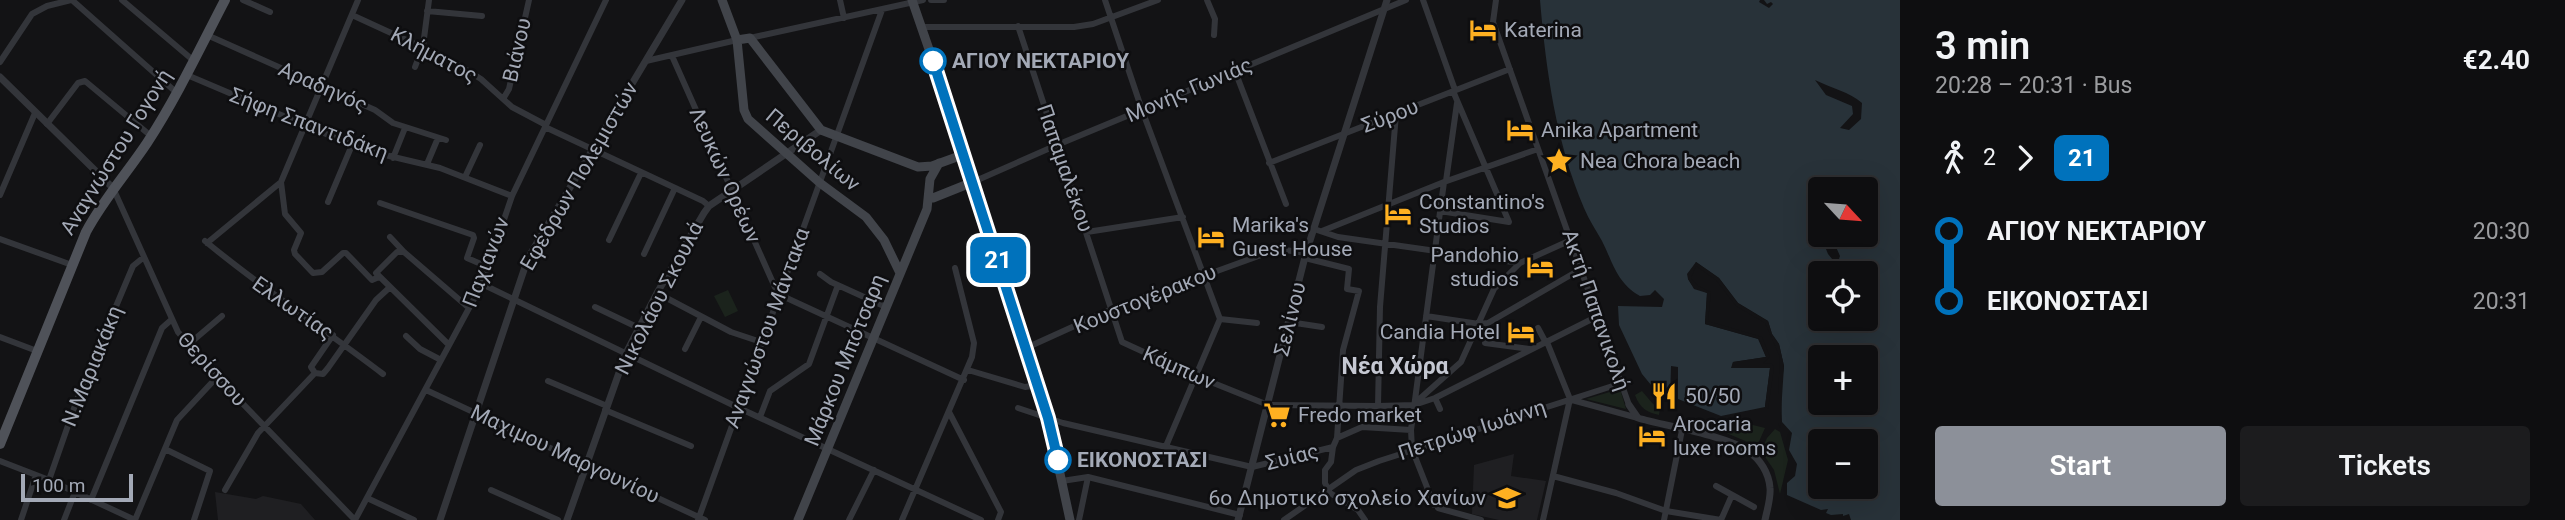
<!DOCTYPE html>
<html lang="en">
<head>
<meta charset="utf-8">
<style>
	:root { --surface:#0e0e10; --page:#1c1c1e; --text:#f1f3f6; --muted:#9b9c9f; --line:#2e2e30; --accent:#8c9099 }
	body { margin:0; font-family:Roboto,sans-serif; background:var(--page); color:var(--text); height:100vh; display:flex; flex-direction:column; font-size:26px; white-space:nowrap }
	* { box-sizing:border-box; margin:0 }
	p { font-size:23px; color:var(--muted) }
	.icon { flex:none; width:38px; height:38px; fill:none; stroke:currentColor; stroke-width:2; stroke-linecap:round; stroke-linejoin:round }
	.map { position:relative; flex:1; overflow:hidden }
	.details { display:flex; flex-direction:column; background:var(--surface); width:665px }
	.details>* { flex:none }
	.badge { padding:0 14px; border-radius:10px; font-size:24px; line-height:46px }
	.needle { width:46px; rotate:116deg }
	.fabs { position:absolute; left:1808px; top:177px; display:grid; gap:14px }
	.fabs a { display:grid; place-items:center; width:70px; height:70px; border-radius:7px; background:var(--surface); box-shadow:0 7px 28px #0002,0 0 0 2px var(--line); font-size:35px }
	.scale { position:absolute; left:21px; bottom:18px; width:112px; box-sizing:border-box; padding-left:7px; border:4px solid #a3a9b6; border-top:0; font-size:19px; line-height:24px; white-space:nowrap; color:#a3a9b6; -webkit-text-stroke:5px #0e0e10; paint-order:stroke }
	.map>.badge { position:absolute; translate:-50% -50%; box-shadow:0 0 0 4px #fff }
	.legs { display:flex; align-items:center; gap:10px; height:77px; padding:0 35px; font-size:23px }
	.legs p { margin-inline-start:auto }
	.head { display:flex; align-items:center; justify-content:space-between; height:119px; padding:0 35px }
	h1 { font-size:38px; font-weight:600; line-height:52px }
	.action { display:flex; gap:14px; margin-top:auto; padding:14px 35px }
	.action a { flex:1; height:80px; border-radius:7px; background:var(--accent); color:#fff; font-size:28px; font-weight:600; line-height:80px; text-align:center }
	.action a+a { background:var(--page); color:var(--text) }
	ul { padding:0 35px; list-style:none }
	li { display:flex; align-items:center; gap:24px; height:70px; font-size:26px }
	li i { display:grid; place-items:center; width:10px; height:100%; margin:0 9px; background:currentColor }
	li i::after { content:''; width:18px; height:18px; margin:-9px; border:5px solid; border-radius:50%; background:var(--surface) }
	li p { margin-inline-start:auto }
	li:first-child i { background:linear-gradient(#0000 50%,currentColor 0) }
	li:last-child i { background:linear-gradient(currentColor 50%,#0000 0) }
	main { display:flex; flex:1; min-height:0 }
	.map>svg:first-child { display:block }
	.built { fill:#1f1f22 }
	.green { fill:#1b231c }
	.water { fill:#283239; fill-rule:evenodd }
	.pier { fill:#131315 }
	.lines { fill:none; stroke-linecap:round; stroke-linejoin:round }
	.minor { stroke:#33353a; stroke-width:6 }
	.tertiary { stroke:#33353a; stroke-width:7 }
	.secondary { stroke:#41444a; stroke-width:9 }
	.primary { stroke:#4f5259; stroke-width:10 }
	.line-1-casing { stroke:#fff; stroke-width:16 }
	.line-1 { stroke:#0072bc; stroke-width:10 }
	.stop-1-dot { fill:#fff; stroke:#0072bc; stroke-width:3.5 }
	.labels { text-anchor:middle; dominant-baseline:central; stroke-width:5; stroke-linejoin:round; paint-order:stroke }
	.poi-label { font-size:21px; fill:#a3a9b6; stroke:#0e0e10; text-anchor:start }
	.street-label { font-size:21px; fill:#a3a9b6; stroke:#0e0e10 }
	.stop-label { font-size:21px; font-weight:bold; fill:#a3a9b6; stroke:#0e0e10; text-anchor:start }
	.neighbourhood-label { font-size:23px; font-weight:bold; fill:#c5c8d2; stroke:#0e0e10 }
</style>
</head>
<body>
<main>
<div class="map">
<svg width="1900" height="520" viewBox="0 0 1900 520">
	<rect width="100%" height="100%" fill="#131315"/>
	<path class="built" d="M1514,454l-3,22 35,5 -9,39h-38l-27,-6 2,-49z
		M215,492l41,7 7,-3 38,8 14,16h-97z"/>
	<path class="green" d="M728,290l10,21 -13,6 -11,-21z
		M1620,389l6,20 -40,-10z
		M1642,391l11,13 7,4 -1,7c-13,-3 -19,-7 -24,-20z
		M1745,423l20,5 -8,18 -33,-14 1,-5z
		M1775,429l5,3 8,28 -8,34 -6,-24 -13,-19 6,-13z"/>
	<path class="water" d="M1540,0h220l-1,2 10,6 4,-4 -2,-2 -4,2 -3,-4h136v520h-49l-2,-6 -6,2v-2l-12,1 -5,-2 2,-4 -7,1 -34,-15v-12l8,-7 2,-12 -8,-14 3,-17 -10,-11 -1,-33 3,-23 -5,-22 -7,-10 -4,-13 -30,-18 -19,-25 -23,-16 -8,17 4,6 15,8 -2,31 53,15 8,18 -33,5 -1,6h38l-5,39 -44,9 -43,-17v-32l-7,-1 -1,31 -14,-6 -14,-17 -23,-49 -1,-19 44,1 2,-8 -9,-9 -5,5 -10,1c-23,-13 -27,-33 -38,-55 -6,-11 -13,-21 -18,-33 -28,-66 -38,-137 -44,-208zM1815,80c16,8 35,12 47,23l-1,16 -12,11 -9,-2 13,-14 -1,-8 -26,-11zM1868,185l4,2 3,9 -3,11 -6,2v25l-26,1v3l6,-1 3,3 -13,7 4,9 -3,9 -9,-11 -6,-15 2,-5h-4v-45h44zM1820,273h46v45h-46zM1820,357h46v45h-46zM1820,441h46v45h-46z"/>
	<path class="pier" d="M1696,262l23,16 19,25 30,18 4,13 7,10 5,22 -4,62 -2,-5v-29l2,-37 -15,-34 -29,-17 -20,-26 -20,-14 -5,12 7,8 13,6 -3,29 54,16 8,20 -7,6 9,1 2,3 -6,42 -3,-3 5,-38h-39l2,-6 33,-5 -7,-18 -54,-15 2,-31 -13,-4 -6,-10 -1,-5z"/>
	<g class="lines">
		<path class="minor" d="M72,0l105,93
			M122,0l72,61
			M243,0l27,12
			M840,0l4,18
			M931,0h13
			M1105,0l37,110 78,209 -54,127
			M1207,0l8,19 -1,16
			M1423,0l32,90
			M1496,0l-3,22 136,383
			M427,11l55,5
			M352,15l100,46 29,18 31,28 34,18
			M1018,26l104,316 74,34 72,29 110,1 36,-1 21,-7 163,-82
			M921,27h153l19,-3 65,-24
			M207,35l168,75 18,13 53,17
			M750,38l173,-38
			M672,56l106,238
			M646,61l91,-21
			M0,62l32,-48 15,-8 24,-6
			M415,67l8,-21 6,-46
			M1235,71l51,133
			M187,75l177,75 76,18 72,28
			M503,99l6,-10 20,-89
			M47,124l31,-41 7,-2 66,55
			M545,127l158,74 6,5
			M393,158l12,-30
			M1269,163l241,-94
			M427,164l11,-26
			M465,177l15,-32
			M1446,181l11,-78
			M281,182l4,32 16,19 -7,17 1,4 18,19 9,-1 21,-19h3l26,27 7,-3
			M973,182l84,-37 349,-145
			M113,188l65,144 39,45 138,143
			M0,195l35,-82
			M328,202l24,-57
			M380,203l93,32 1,3 -7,20 21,9
			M1440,211l69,11 -56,-131
			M1314,229l24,8 182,26 51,-23
			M1322,231l122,-49 94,-33
			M1087,232l96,-15
			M390,237l14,15 65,56
			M0,239l72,26
			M609,240l32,-67
			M205,241c58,48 119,88 178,133
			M207,243l74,-61 77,-182
			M404,252h-7l-21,21 72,71
			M644,254l31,-66
			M1305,258l44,11 -2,20 12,2 -16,59 -6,88 -4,9 -2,15 -6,8v13l5,10 28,17 7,10
			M820,274l11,8 55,25
			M482,284l257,124 242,112
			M657,293l74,39 30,10
			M778,294l186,86
			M595,307l44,21
			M1426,316l53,8 9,-1 93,-54
			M1220,319l37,4
			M1289,322l33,5
			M1538,328l8,15
			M333,335l-22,32 4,6 8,1 5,-6 48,-68 13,-12
			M406,336l14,13 21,11
			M0,337l37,14
			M1547,342l23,57
			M1485,343l45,6
			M189,344l33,-28
			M1026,348l86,-39 166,-60 28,4
			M685,349l16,-32
			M968,370l57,17 13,-2
			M548,381l59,25
			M426,390l279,130
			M1435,398l5,11
			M1572,400l66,18
			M1415,403l46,-41 33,-73 26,-26
			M1378,406l2,-99 16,-193
			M1018,408l45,15 189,44 81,-20
			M605,410l86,36
			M949,412l52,100 -3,8
			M760,417l10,-26 39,-27 29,-79
			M1337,438l25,-11 49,3
			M165,449l45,22 -16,49
			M0,461l49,19 86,40
			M1553,476l63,17 50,18 55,9
			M49,480l30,-86 54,-128 11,-9
			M1062,481l26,-4 152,38
			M1716,486l38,21
			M225,490l33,-57 57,-60
			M491,490l67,30
			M367,498l47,22
			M91,500l71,-172 9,-8
			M1434,505l-22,-56 -1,-19 33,-248
			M1438,508l43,12
			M21,520l15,-45
			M64,520l11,-28
			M135,520l42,-100 40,-43
			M355,520l127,-236 30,-88 94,-196
			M698,520l184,-510
			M849,520l25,-50
			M902,520l70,-163 2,-14 -19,-75
			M1079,520l9,-43
			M1284,520l72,-50 23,-9 243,-78
			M1543,520l27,-121
			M1664,520l18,-90
			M1721,520l11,-25"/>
		<path class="tertiary" d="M0,77l113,111
			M1629,405l9,13c27,8 90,18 110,33 12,8 21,22 22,37 1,10 -3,22 -5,32
			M440,520l88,-262 154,-258
			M567,520l59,-167 31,-60 47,-80 5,-7 112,-76
			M1238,520l68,-267 81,-253"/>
		<path class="secondary" d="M722,0l15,40 7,70 4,9 72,64 46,34 18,23 16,33
			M912,0l49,142 87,276 22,102
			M737,40l13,-2 71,92 97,37 14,-1 33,-12
			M933,198l40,-16
			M798,520l129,-311 3,-30 9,-16"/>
		<path class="primary" d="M0,444l86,-212c17,-32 41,-59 61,-89 30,-46 53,-95 78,-143"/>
	</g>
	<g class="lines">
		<defs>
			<path id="line-1" d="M933,61l115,357 10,42"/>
		</defs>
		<use href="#line-1" class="line-1-casing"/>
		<use href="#line-1" class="line-1"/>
	</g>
	<defs>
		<symbol id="hotel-bare" viewBox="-9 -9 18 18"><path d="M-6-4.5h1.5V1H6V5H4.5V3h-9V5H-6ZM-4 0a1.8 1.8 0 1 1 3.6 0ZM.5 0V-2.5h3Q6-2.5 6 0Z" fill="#feb021" stroke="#0e0e10" stroke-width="2.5" paint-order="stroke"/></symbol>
		<symbol id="sight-bare" viewBox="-9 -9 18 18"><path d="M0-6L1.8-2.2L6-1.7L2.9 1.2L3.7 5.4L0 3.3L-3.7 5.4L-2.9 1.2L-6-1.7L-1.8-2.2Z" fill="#feb021" stroke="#0e0e10" stroke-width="2.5" paint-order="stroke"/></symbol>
		<symbol id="restaurant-bare" viewBox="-9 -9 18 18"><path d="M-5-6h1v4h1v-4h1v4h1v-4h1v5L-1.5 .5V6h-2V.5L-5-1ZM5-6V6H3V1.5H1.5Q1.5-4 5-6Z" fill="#feb021" stroke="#0e0e10" stroke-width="2.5" paint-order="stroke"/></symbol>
		<symbol id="supermarket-bare" viewBox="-9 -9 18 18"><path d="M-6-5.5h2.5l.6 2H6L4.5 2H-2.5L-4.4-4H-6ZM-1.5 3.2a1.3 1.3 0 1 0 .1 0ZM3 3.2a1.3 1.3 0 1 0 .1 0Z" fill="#feb021" stroke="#0e0e10" stroke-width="2.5" paint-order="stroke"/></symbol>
		<symbol id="school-bare" viewBox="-9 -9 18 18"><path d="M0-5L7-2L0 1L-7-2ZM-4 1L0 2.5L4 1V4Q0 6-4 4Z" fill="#feb021" stroke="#0e0e10" stroke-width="2.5" paint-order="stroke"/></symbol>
	</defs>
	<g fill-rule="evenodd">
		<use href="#hotel-bare" x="1464" y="11" width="38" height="38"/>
		<use href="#hotel-bare" x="1501" y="111" width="38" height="38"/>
		<use href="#sight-bare" x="1540" y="142" width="38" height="38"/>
		<use href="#hotel-bare" x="1379" y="195" width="38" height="38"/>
		<use href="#hotel-bare" x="1192" y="218" width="38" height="38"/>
		<use href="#hotel-bare" x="1521" y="248" width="38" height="38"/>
		<use href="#hotel-bare" x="1502" y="313" width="38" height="38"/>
		<use href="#restaurant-bare" x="1645" y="377" width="38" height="38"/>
		<use href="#supermarket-bare" x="1258" y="396" width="38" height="38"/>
		<use href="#hotel-bare" x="1633" y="417" width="38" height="38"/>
		<use href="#school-bare" x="1488" y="479" width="38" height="38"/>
	</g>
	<g class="stop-1-dot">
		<circle cx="933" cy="61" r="12"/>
		<circle cx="1058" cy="460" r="12"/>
	</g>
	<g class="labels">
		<g class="poi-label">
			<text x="1504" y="30">Katerina</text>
			<text x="1541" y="130">Anika Apartment</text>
			<text x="1580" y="161">Nea Chora beach</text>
			<text x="1419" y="202">Constantino's<tspan x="1419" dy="24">Studios</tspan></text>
			<text x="1232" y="225">Marika's<tspan x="1232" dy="24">Guest House</tspan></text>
			<text x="1519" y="255" text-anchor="end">Pandohio<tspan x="1519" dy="24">studios</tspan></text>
			<text x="1500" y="332" text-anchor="end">Candia Hotel</text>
			<text x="1685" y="396">50/50</text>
			<text x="1298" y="415">Fredo market</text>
			<text x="1673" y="424">Arocaria<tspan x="1673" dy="24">luxe rooms</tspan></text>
			<text x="1486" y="498" text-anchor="end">6ο Δημοτικό σχολείο Χανίων</text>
		</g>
		<g class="street-label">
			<text transform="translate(517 50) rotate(-77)">Βιάνου</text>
			<text transform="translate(434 55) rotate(28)">Κλήματος</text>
			<text transform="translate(323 87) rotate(24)">Αραδηνός</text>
			<text transform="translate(1189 90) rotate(-23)">Μονής Γωνιάς</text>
			<text transform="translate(1390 116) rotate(-21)">Σύρου</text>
			<text transform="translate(309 124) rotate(21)">Σήφη Σπαντιδάκη</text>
			<text transform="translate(813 150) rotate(40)">Περιβολίων</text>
			<text transform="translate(116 152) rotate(-58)">Αναγνώστου Γογονή</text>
			<text transform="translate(1065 168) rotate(71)">Παπαμαλέκου</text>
			<text transform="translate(725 175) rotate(66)">Λευκών Ορέων</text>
			<text transform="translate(579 176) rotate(-60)">Εφέδρων Πολεμιστών</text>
			<text transform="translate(486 262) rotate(-69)">Παχιανών</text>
			<text transform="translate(659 298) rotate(-63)">Νικολάου Σκουλά</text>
			<text transform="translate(1145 299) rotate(-22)">Κουστογέρακου</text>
			<text transform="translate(293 308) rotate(35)">Ελλωτίας</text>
			<text transform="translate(1596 310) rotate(71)">Ακτή Παπανικολή</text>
			<text transform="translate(1290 319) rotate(-76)">Σελίνου</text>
			<text transform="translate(767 328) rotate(-70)">Αναγνώστου Μάντακα</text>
			<text transform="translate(845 360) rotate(-68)">Μάρκου Μπότσαρη</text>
			<text transform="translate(92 366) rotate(-68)">Ν.Μαριακάκη</text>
			<text transform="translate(1179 368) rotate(24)">Κάμπων</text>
			<text transform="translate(212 369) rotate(48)">Θερίσσου</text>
			<text transform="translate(1472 430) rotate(-18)">Πετρώφ Ιωάννη</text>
			<text transform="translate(565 454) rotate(25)">Μαχιμου Mαργουνίου</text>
			<text transform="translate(1292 457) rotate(-14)">Συίας</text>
		</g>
		<g class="stop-label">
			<text x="952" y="61">ΑΓΙΟΥ ΝΕΚΤΑΡΙΟΥ</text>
			<text x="1077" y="460">ΕΙΚΟΝΟΣΤΑΣΙ</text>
		</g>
		<g class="neighbourhood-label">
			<text x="1395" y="366">Νέα Χώρα</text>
		</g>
	</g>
</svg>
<div class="fabs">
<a><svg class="needle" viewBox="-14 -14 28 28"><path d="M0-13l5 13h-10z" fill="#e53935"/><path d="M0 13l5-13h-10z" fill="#9b9c9f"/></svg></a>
<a><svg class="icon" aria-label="locate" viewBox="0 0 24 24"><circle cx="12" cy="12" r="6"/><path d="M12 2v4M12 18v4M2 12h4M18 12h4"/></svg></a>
<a>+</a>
<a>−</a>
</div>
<div class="scale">100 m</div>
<b class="badge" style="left:998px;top:260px;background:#0072bc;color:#fff">21</b>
</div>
<section class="details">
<div class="head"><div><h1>3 min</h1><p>20:28 – 20:31 · Bus</p></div><b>€2.40</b></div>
<div class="legs"><svg class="icon" aria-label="walk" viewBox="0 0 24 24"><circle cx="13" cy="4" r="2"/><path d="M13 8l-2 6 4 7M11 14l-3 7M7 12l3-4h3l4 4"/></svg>2<svg class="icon" aria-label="forward" viewBox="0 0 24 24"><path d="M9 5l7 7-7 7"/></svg><b class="badge" style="background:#0072bc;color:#fff">21</b></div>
<ul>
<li><i style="color:#0072bc"></i><b>ΑΓΙΟΥ ΝΕΚΤΑΡΙΟΥ</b><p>20:30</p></li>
<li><i style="color:#0072bc"></i><b>ΕΙΚΟΝΟΣΤΑΣΙ</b><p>20:31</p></li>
</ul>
<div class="action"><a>Start</a><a>Tickets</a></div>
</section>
</main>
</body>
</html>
